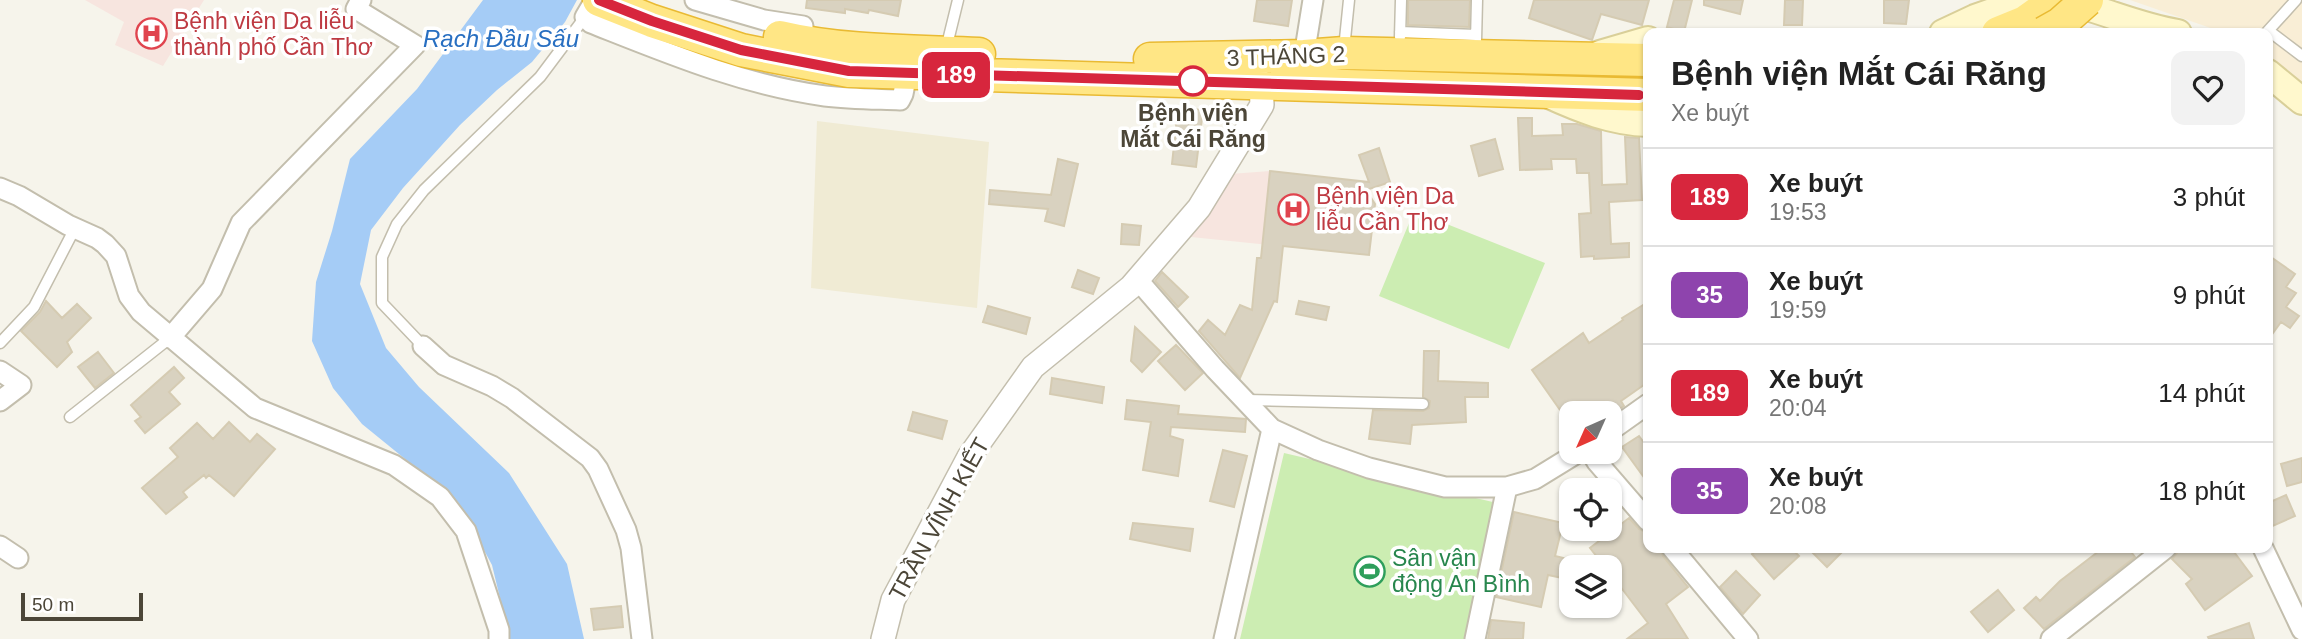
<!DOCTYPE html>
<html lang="vi">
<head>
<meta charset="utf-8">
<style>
	:root { --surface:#fff; --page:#f2f2f2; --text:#222; --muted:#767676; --line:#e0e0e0 }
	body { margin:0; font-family:Helvetica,sans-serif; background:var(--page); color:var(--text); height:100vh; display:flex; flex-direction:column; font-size:26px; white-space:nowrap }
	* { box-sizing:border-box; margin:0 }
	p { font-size:23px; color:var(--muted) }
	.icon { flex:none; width:38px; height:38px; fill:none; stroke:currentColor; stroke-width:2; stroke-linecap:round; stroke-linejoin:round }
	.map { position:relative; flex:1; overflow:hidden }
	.panel { position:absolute; left:1643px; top:28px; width:630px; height:525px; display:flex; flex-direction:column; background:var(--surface); border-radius:14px; box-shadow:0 2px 5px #0004 }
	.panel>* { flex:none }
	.badge { padding:0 14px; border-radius:10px; font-size:24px; line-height:46px }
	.needle { width:46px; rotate:225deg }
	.tools { position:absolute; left:1559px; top:401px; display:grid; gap:14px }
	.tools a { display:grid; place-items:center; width:63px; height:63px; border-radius:14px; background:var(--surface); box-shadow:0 2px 5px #0004; font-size:35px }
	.scale { position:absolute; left:21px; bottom:18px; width:122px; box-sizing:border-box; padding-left:7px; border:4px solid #4c4638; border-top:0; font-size:19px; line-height:24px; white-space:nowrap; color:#4c4638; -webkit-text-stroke:5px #fff; paint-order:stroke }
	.map>.badge { position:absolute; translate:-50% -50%; box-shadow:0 0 0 4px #fff }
	.round { display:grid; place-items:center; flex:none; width:74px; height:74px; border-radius:14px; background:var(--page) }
	.headline { display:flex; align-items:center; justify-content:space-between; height:119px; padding:0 28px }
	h1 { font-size:33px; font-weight:600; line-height:52px }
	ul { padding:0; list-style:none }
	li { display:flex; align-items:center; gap:21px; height:98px; padding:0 28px; border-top:2px solid var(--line) }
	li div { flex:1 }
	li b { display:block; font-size:26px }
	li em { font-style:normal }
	li .badge { min-width:77px; font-weight:700; text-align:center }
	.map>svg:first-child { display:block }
	.commercial { fill:#f9eed6 }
	.education { fill:#f0ebd4 }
	.medical { fill:#f7e5df }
	.green { fill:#ccedb2 }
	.water { fill:#a5ccf6 }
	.building { fill:#d9d2c0; stroke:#d5cbb2; stroke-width:2 }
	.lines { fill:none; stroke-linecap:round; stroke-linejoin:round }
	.service-casing { stroke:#c3bead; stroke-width:13 }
	.minor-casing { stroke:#c3bead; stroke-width:23 }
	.tertiary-casing { stroke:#c3bead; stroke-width:26 }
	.secondary-casing { stroke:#d9cf99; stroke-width:30 }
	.trunk-casing { stroke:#e9ba33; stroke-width:35 }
	.service { stroke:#fff; stroke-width:10 }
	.minor { stroke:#fff; stroke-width:19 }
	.tertiary { stroke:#fff; stroke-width:23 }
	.secondary { stroke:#fff8cd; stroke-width:26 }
	.trunk { stroke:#ffe685; stroke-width:32 }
	.trunk-bridge-casing { stroke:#e9ba33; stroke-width:35; stroke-linecap:butt }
	.trunk-bridge { stroke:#ffe685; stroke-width:32 }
	.line-casing { stroke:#fff; stroke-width:16 }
	.line { stroke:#d7263d; stroke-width:10 }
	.stop-dot { fill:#fff; stroke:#d7263d; stroke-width:3.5 }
	.labels { text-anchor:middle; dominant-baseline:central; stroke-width:7; stroke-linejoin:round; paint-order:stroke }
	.health-label { font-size:23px; fill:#be3a42; stroke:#fff; text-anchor:start }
	.street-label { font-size:23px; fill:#4c4638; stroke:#fff }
	.stop-label { font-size:23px; font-weight:bold; fill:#4c4638; stroke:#fff }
	.leisure-label { font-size:23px; fill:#27864d; stroke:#fff; text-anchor:start }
	.water-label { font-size:24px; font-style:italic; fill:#286fc1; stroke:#fff }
</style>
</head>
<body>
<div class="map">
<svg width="2302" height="639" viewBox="0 0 2302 639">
	<rect width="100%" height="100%" fill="#f6f4eb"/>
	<path class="commercial" d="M2130,0h172v91l-34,-26v-32h-43z"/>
	<path class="education" d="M817,121l172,21 -12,166 -166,-20z"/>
	<path class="medical" d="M85,0h119l-41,66 -48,-21 9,-23z
		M1270,171l89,10 16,23 -6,51 -178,-18 17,-22 22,-41z"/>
	<path class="green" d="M1414,211l131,52 -36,86 -130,-53z
		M1284,453l213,50 -32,136h-225z"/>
	<path class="water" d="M483,0h94l-12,22 -33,40 -35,28 -37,35 -57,63 -32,42 -11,54 26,64 33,39 90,86 58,91 17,75h-78v-16l-14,-58 -34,-63 -96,-78 -29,-36 -21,-47 4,-59 16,-51 18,-72 67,-70z"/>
	<path class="building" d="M807,0h94l-3,16 -29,-6 -1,3 -23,-4v4l-39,-5z
		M1257,0h35l-4,26 -34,-5z
		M1408,0h62l-1,27 -61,-2z
		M1534,0h115l-7,25 -41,-11 -9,26 -63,-22z
		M1674,0h18l-8,32 -17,-5z
		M1704,0h39l-3,14 -36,-9z
		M1785,0h18l-1,25h-18z
		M1884,0h25l-3,24 -22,-1z
		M1178,108l25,2 -7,57 -24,-3z
		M1518,118h14v18l31,-1 -1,-11h15l24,7 1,54 25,-1 -2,-47 14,1 3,62 -33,2 2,42 18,-1v14l-35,2v-3l-13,1 -2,-43 12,-1 -2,-40h-12l-1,-14h-25l1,10 -32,1z
		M1495,139l8,30 -24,7 -8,-30z
		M1379,148l11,34 -24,8 9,14 -6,51 -86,-9 -6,56 -3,-1 -34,77 -41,-47 9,-11 17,15 15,-30 12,5 5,-52h4l9,-87 99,11 -10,-27z
		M1058,159l20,5 -14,62 -19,-5 3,-12 -59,-5 1,-14 61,5z
		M1122,224l19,2 -2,19 -18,-1z
		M2268,255l27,19 -9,13 10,6 -10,14 13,9 -9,12 -9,-6 -13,18z
		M1078,270l21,8 -6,16 -21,-7z
		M1162,272l26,25 -10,10 -23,-26z
		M46,301l16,17 15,-14 14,14 -24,24 5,10 -15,15 -36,-36 19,-19z
		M1299,301l30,6 -3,13 -30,-6z
		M1648,302v80l-27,19 3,5 -12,8 -40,-1v14l-40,-57 51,-37 6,10 34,-23 -1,-2z
		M988,306l42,12 -4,16 -43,-12z
		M1135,327l26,25 -19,20 -11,-11z
		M1176,345l27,28 -18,17 -27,-29z
		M1424,351h15l-1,30 50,2v14h-23l1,25 -54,3 -2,19 -41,-5 4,-29 50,1 6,-3 1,-7 -7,-4z
		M98,352l16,21 -19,15 -17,-21z
		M174,367l10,11 -15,14 11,12 -35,29 -10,-12 6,-4 -10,-12z
		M1052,378l52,9 -2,16 -52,-9z
		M1127,400l52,6 -1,8 68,5 -1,13 -74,-5 -1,9 13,4 -5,36 -35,-6 8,-48 -26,-3z
		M913,412l34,9 -5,18 -34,-9z
		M229,422l21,20 7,-8 18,15 -41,47 -25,-21 -3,3 -2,-3 -21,17 4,5 -21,17 -24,-26 36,-31 -8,-9 27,-25 16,16z
		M1639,436l9,12v35l-26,-36z
		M1223,450l24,6 -13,51 -24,-6z
		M2302,458v24l-15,4 -6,-22z
		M2286,495l9,21 -27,12v-25z
		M1514,512l49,11 -8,33 17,4v20l-24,-5 -7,32 -45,-10z
		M1629,518l10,11 9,4v15h12l3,8 25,31 -22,17 22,35h-61l21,-16 -38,-50v-6h-5l-15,-19z
		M1133,523l60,6 -3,22 -60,-12z
		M1759,548h32l8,8 -25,23 -22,-25z
		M1808,548h38l-19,19z
		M2103,548h25l7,9 -91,72 -20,-21 12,-11 4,4 20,-20z
		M2178,548h53l21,28 -47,34 -19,-26 6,-5 -20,-20 5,-6z
		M1736,571l24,24 -17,19 -23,-27z
		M1998,590l16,20 -26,22 -17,-20z
		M621,606l2,21 -29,3 -3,-21z
		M1491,620l33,3 -1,16h-35z
		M2249,623l5,16h-45l-1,-2z"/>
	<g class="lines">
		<defs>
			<path id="service" d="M2269,31l33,25
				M1400,32l76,3
				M2266,33l30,-33
				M1400,37l1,-37
				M1476,41l1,-41
				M946,49l12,-49
				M1344,49l5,-49
				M0,343l34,-36 41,-79
				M423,346l-41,-43v-46l15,-33 27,-34 116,-113 45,-60
				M1245,400l178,4
				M70,417l100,-79"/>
			<path id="minor" d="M595,0l-10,17 6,6c76,30 152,62 234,73 25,3 50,3 75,4l3,-6 4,-20
				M695,0l69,20 39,6
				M1304,56l9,-56
				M0,188l19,8 49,29 29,13 8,6 11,12 13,40 12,16 114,96 139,57 46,32 26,34 33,99v9
				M1137,279l78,90 57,60 46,21 51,18 76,19h62l28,-8 44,-27
				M170,338l42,-49 29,-66 174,-178 -59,-36 5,-9
				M423,346l21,19 48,21 20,12 78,60 8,11 28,61 5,18 11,91
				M0,371l21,14 -21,16
				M1610,431l38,-27
				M1591,452l6,10 51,59
				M0,546l18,12
				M1672,548l76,91
				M2263,548l39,82
				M1224,639l48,-210
				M1475,639l32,-152
				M2051,639l115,-91"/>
			<path id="tertiary" d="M883,639l10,-39 76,-143 64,-90 98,-80 68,-79 63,-103 -1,-23"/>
			<path id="secondary" d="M2065,1c39,9 74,26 113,32
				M1943,33l32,-15 51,-18
				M1600,54l48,-14
				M2268,73l34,28
				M1547,94c33,15 65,28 101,29"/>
			<path id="trunk" d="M599,0l53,21 89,29 108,21 799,24
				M1998,33l27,-11 31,-22
				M780,37c63,15 134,14 199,17
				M1150,59l154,-3 40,-3 304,7"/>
		</defs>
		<use href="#service" class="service-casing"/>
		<use href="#minor" class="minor-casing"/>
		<use href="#tertiary" class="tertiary-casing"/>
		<use href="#secondary" class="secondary-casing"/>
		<use href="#trunk" class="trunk-casing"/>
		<use href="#service" class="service"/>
		<use href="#minor" class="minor"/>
		<use href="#tertiary" class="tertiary"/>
		<use href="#secondary" class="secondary"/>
		<use href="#trunk" class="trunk"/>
		<defs>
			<path id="trunk-bridge" d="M2044,33l16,-9 27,-24"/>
		</defs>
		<use href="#trunk-bridge" class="trunk-bridge-casing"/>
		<use href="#trunk-bridge" class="trunk-bridge"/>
	</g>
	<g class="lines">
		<defs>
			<path id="line" d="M599,0l53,21 89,29 108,21 790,24"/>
		</defs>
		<use href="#line" class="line-casing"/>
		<use href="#line" class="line"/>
	</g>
	<defs>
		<symbol id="hospital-ring" viewBox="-11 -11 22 22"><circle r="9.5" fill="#fff" stroke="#e0444e" stroke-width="1.5"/><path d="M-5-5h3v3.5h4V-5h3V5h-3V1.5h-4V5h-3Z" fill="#e0444e"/></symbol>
		<symbol id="stadium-ring" viewBox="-11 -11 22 22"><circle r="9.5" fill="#fff" stroke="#2e9e5b" stroke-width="1.5"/><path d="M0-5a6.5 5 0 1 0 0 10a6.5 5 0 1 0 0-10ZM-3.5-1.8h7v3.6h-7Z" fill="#2e9e5b"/></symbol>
	</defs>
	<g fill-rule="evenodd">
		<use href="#hospital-ring" x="134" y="16" width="35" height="35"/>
		<use href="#hospital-ring" x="1276" y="192" width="35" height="35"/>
		<use href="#stadium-ring" x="1352" y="554" width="35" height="35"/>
	</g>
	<circle class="stop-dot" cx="1193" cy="81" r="14"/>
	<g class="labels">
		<g class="health-label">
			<text x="174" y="21">Bệnh viện Da liễu<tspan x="174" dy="26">thành phố Cần Thơ</tspan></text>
			<text x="1316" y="196">Bệnh viện Da<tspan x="1316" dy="26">liễu Cần Thơ</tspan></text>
		</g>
		<g class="street-label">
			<text transform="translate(1286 56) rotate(-2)">3 THÁNG 2</text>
			<text transform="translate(939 519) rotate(-61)">TRẦN VĨNH KIẾT</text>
		</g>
		<g class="stop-label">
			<text x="1193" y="113">Bệnh viện<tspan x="1193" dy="26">Mắt Cái Răng</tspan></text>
		</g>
		<g class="leisure-label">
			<text x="1392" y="558">Sân vận<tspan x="1392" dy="26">động An Bình</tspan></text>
		</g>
		<g class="water-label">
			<text x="501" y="38">Rạch Đầu Sấu</text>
		</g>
	</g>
</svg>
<div class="tools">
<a><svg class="needle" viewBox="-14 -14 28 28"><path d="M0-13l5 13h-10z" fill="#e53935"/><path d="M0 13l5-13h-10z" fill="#767676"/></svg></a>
<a><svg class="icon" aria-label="locate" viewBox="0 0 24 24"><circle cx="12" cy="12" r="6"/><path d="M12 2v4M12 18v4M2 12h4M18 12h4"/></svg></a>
<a><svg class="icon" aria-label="layers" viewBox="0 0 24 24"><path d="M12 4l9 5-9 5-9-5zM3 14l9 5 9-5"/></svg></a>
</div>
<div class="scale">50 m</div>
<b class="badge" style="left:956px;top:75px;background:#d7263d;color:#fff">189</b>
<section class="panel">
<div class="headline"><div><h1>Bệnh viện Mắt Cái Răng</h1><p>Xe buýt</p></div><a class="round"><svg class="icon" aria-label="heart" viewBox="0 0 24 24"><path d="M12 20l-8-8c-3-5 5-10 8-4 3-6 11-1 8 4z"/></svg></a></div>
<ul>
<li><span class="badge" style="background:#d7263d;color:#fff">189</span><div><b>Xe buýt</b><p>19:53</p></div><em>3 phút</em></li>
<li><span class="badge" style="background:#8e44ad;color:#fff">35</span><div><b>Xe buýt</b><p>19:59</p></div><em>9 phút</em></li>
<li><span class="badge" style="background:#d7263d;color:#fff">189</span><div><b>Xe buýt</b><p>20:04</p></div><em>14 phút</em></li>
<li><span class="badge" style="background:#8e44ad;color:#fff">35</span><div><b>Xe buýt</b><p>20:08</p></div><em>18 phút</em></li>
</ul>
</section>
</div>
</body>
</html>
